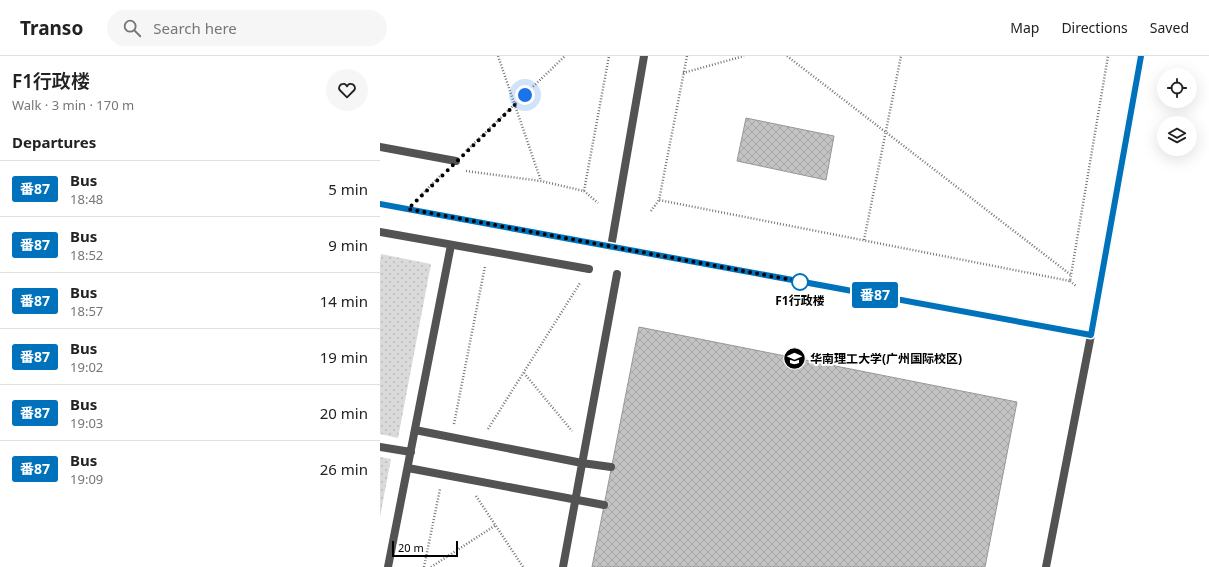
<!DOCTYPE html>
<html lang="en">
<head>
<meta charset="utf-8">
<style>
	:root { --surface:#fff; --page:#f6f6f6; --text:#222; --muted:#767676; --line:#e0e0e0 }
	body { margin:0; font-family:"Noto Sans","Noto Sans SC",sans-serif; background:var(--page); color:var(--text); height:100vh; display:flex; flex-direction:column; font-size:15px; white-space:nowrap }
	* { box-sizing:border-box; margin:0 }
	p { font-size:13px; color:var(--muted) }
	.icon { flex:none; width:22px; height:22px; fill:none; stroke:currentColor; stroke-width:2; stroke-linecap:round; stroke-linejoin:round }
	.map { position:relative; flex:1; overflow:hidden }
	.panel { display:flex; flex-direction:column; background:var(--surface); width:380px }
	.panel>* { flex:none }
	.badge { padding:0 8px; border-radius:3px; font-size:14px; line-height:26px }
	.tools { position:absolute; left:777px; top:12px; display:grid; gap:8px }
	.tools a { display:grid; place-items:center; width:40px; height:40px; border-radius:50%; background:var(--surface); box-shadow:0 4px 16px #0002; font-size:20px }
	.scale { position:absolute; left:12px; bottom:10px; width:66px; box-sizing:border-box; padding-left:4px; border:2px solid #000; border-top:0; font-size:11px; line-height:14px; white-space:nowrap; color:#000; -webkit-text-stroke:3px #fff; paint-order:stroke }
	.you { position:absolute; width:20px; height:20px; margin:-10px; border:3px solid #fff; border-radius:50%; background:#1a73e8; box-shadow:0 0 0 6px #1a73e833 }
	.map>.badge { position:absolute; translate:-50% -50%; box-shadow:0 0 0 2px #fff }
	h2 { padding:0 12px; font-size:15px; line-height:36px }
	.round { display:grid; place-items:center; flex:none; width:42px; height:42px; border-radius:21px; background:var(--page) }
	.headline { display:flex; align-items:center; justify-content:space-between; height:68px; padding:0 12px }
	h1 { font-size:19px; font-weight:600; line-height:30px }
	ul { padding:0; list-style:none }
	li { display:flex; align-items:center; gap:12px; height:56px; padding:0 12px; border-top:1px solid var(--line) }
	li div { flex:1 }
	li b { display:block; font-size:15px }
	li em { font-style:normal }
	li .badge { min-width:44px; font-weight:700; text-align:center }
	header { display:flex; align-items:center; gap:24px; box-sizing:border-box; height:56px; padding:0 20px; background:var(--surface); border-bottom:1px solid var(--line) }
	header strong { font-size:19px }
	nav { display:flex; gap:22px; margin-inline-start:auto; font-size:14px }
	.search { width:280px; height:36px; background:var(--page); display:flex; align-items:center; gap:10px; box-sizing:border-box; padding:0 14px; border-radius:22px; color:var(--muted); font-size:15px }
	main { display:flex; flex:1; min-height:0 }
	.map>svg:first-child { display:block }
	.grass { fill:url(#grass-dots) }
	.building { fill:url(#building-cross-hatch); stroke:#979797 }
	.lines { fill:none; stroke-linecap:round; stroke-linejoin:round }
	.path { stroke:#757575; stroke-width:2.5; stroke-dasharray:1 2; stroke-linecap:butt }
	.lane { stroke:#535353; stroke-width:8 }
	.street { stroke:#535353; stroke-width:8 }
	.line-casing { stroke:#fff; stroke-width:9 }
	.line { stroke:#0072bc; stroke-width:6 }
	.walk { stroke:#000; stroke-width:4; stroke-dasharray:0 7.2 }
	.stop-dot { fill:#fff; stroke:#0072bc; stroke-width:2 }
	.labels { text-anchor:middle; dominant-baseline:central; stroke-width:4; stroke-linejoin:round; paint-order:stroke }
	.stop-label { font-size:12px; font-weight:bold; fill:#000; stroke:#fff }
	.poi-label { font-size:12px; font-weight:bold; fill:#000; stroke:#fff; text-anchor:start }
</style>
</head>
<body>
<header>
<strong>Transo</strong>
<div class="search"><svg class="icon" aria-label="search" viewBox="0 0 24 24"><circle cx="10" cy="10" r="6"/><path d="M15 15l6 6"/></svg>Search here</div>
<nav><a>Map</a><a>Directions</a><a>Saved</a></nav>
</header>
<main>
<section class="panel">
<div class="headline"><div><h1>F1行政楼</h1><p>Walk · 3 min · 170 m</p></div><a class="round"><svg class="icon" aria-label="heart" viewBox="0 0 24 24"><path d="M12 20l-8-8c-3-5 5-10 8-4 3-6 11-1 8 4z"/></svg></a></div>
<h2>Departures</h2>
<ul>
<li><span class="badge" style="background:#0072bc;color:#fff">番87</span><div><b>Bus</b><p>18:48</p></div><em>5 min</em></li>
<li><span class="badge" style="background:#0072bc;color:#fff">番87</span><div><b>Bus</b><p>18:52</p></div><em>9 min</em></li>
<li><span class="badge" style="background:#0072bc;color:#fff">番87</span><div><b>Bus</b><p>18:57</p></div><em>14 min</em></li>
<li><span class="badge" style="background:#0072bc;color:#fff">番87</span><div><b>Bus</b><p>19:02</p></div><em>19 min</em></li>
<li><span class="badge" style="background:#0072bc;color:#fff">番87</span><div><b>Bus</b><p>19:03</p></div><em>20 min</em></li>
<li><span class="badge" style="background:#0072bc;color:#fff">番87</span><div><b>Bus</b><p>19:09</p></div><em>26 min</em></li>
</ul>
</section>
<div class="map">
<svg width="829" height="511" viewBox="0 0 829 511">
	<defs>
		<pattern id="grass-dots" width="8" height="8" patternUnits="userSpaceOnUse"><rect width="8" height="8" fill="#dadada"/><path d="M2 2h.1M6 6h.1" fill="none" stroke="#b9b9b9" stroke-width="1.8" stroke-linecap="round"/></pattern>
		<pattern id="building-cross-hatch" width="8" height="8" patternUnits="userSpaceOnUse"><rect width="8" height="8" fill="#c3c3c3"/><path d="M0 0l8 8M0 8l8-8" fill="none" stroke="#a6a6a6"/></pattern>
	</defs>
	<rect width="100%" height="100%" fill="#fff"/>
	<path class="grass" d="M1,198l50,10 -33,174 -18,-4v-173z
		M0,401l11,2 -11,58z"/>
	<path class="building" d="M366,62l88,18 -8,44 -89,-19z
		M259,271l378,75 -32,165h-393z"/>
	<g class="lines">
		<path class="path" d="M118,0l43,125
			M307,0l-28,144 411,81 38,-225
			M407,0l284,219
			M303,17l61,-17
			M86,95l99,-95
			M86,115l75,10 43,10 25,-135
			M204,135l14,12
			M40,140l22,-22
			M271,155l8,-11
			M484,184l37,-184
			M690,225l6,5
			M144,317l48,58
			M74,368l31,-158
			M108,373l92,-146
			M96,440l47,71
			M44,511l16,-78
			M51,511l65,-42"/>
		<path class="lane" d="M231,191l33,-191
			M666,511l45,-232"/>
		<path class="street" d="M0,91l76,14
			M0,148l711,131 50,-279
			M0,176l209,37
			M35,374l167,33 29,4
			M0,391l31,5
			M28,412l196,37
			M8,511l63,-322
			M183,511l54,-293"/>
	</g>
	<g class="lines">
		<defs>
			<path id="line" d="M0,148l711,131 50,-279"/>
		</defs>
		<use href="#line" class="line-casing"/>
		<use href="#line" class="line"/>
		<path class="walk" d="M145,39l-117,114 395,73h-3"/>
	</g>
	<defs>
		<symbol id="university-disc" viewBox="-11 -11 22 22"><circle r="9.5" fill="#000" stroke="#fff"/><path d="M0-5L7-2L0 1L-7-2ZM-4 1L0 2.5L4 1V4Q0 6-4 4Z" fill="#fff"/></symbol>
	</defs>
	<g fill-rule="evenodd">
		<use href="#university-disc" x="402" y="290" width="25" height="25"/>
	</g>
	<circle class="stop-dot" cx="420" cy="226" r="8"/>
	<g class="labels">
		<g class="stop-label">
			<text x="420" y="244">F1行政楼</text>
		</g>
		<g class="poi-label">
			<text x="430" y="302">华南理工大学(广州国际校区)</text>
		</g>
	</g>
</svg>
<div class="tools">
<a><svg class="icon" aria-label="locate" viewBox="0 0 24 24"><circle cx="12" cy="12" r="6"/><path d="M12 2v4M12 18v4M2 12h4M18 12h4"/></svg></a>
<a><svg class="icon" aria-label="layers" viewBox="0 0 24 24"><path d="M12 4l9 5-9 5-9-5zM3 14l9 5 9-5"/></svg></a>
</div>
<div class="scale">20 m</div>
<div class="you" style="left:145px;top:39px"></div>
<b class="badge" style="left:495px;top:239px;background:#0072bc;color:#fff">番87</b>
</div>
</main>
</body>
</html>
